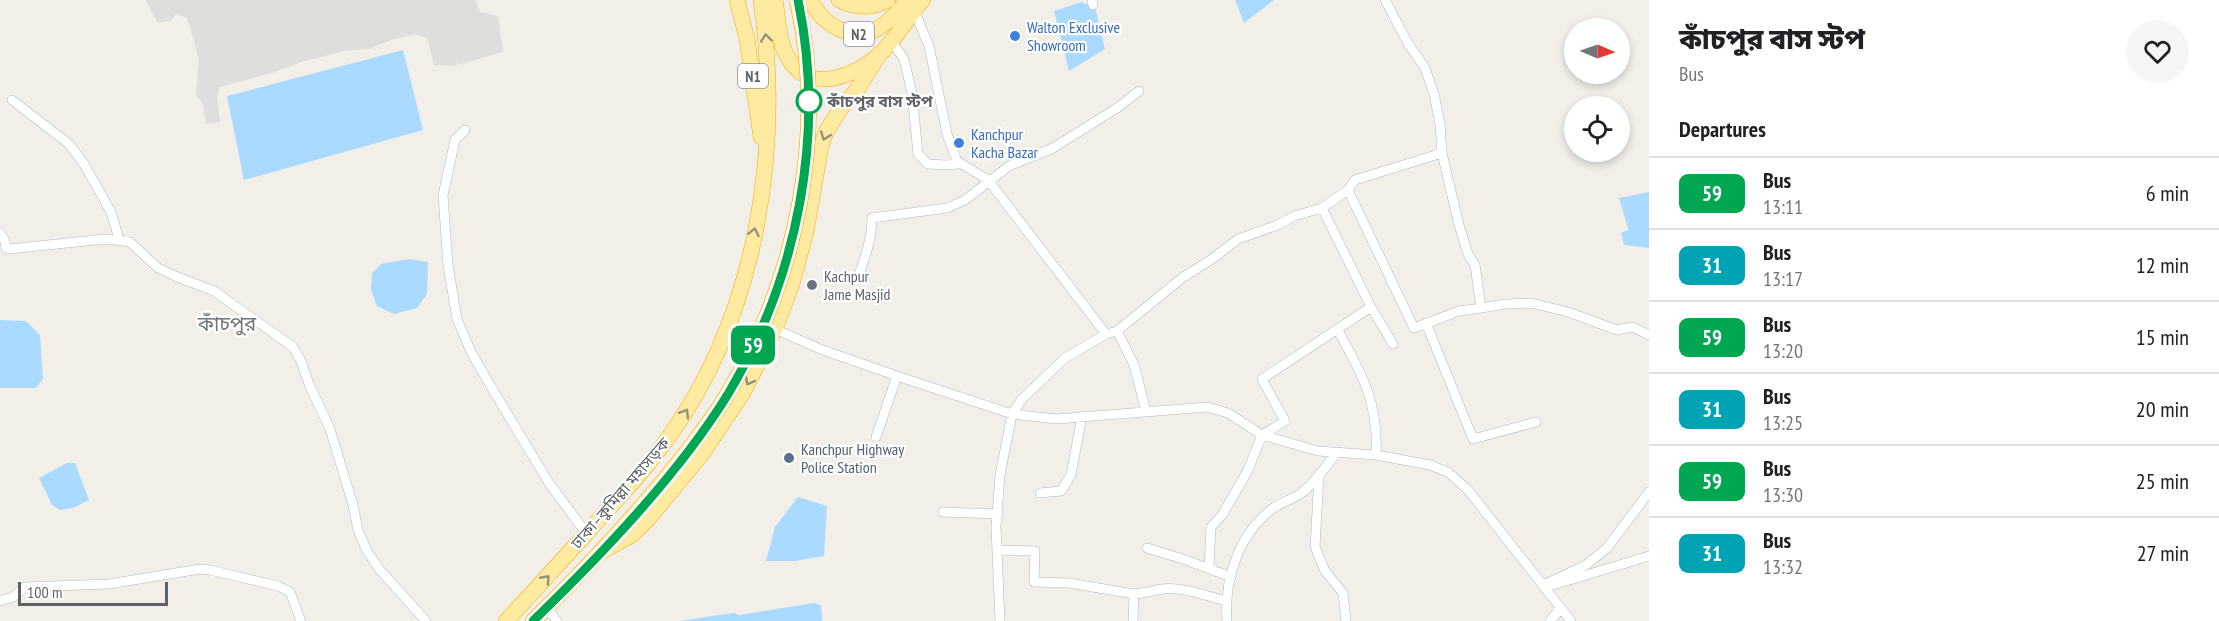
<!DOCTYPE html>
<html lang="en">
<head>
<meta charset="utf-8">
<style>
	:root { --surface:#fff; --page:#f6f6f6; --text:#202124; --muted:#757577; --line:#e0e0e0 }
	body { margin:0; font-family:"PT Sans Narrow","Noto Sans Bengali",sans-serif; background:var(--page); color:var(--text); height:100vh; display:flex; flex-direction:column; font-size:22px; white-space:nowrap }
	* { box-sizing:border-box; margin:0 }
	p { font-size:20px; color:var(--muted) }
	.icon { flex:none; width:33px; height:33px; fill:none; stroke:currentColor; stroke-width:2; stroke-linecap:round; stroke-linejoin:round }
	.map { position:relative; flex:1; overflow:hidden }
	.side { display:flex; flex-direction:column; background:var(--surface); width:570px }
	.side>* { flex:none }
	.badge { padding:0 12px; border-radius:9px; font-size:21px; line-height:39px }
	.needle { width:39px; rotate:92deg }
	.controls { position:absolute; left:1564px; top:18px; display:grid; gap:12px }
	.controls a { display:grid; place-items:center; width:66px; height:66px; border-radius:50%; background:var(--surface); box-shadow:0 3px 9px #0003; font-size:30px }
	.scale { position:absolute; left:18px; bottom:15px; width:150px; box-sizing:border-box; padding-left:6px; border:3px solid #5f6368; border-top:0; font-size:16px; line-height:21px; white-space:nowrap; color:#5f6368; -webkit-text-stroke:4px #fff; paint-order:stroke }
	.map>.badge { position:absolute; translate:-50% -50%; box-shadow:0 0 0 3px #fff }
	h2 { padding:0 30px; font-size:22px; line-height:54px }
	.round { display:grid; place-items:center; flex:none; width:63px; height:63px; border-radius:32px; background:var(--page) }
	.overview { display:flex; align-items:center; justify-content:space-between; height:102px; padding:0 30px }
	h1 { font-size:28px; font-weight:800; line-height:45px }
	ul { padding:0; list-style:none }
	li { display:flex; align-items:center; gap:18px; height:72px; padding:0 30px; border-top:2px solid var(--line) }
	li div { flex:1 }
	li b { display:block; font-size:22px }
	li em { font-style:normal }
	li .badge { min-width:66px; font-weight:700; text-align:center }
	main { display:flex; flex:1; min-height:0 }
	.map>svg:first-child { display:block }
	.industrial { fill:#e0deda }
	.water { fill:#aadaff }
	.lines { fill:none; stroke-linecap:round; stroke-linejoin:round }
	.minor-casing { stroke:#b5b8bc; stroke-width:10 }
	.trunk-casing { stroke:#f9ab00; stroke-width:16 }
	.minor { stroke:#fff; stroke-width:9 }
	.trunk { stroke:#feeaa1; stroke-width:15 }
	.trunk-bridge-casing { stroke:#f9ab00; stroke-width:16; stroke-linecap:butt }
	.trunk-bridge { stroke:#feeaa1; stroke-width:15 }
	.oneway { stroke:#97927c }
	.line-casing { stroke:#fff; stroke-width:14 }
	.line { stroke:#00a651; stroke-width:9 }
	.shop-dot { fill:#3f7fe0; stroke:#fff; stroke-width:2 }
	.stop-dot { fill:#fff; stroke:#00a651; stroke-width:3 }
	.worship-dot { fill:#6b7280; stroke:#fff; stroke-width:2 }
	.service-dot { fill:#5c6f8a; stroke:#fff; stroke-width:2 }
	.labels { text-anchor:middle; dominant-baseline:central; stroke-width:4.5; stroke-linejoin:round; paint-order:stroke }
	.shield { fill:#fff; stroke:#8f9295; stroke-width:1.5 }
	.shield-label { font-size:15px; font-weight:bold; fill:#5f6368 }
	.shop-label { font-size:16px; fill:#366cbe; stroke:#fff; text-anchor:start }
	.stop-label { font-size:16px; font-weight:bold; fill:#5f6368; stroke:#fff; text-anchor:start }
	.worship-label { font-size:16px; fill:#5b616d; stroke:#fff; text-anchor:start }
	.service-label { font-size:16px; fill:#4e5e75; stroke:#fff; text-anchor:start }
	.street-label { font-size:16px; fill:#5f6368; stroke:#fff }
	.quarter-label { font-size:20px; fill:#70757a; stroke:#fff }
</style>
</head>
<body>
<main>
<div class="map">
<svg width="1649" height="621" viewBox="0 0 1649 621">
	<rect width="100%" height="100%" fill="#f1efe8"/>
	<path class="industrial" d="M145,0h331l4,12 18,4 5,36 -50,14 -19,-1 -7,-27 -12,-4 -24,6 -22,9 -25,2 -42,11 -27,10 -55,15 -3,10 3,25 -14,2 -3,-20 -7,-8 3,-37 -12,-41 -11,-4 -4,6 -14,3z"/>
	<path class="water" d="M1235,0h39l-30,23z
		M1081,2l14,5 10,42 -36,22 -15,-60z
		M403,50l20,80 -179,50 -17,-84z
		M1649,192v56l-25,-3 -3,-12 7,-3v-2l-9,-30z
		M409,259l19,3 -1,32 -10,14 -23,6 -17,-8 -6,-16 1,-17 9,-9z
		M0,320l26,1 14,14 3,44 -7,9h-36z
		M67,463h8l14,37 -16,8 -13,2 -8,-5 -13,-27z
		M798,497l29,9 -3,50 -29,5h-29l9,-34z
		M814,603l7,2 1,16h-143l55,-8 5,2z"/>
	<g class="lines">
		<defs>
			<path id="minor" d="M1092,0l1,5
				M914,10l15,36 18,88 10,27 31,19 118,154
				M892,42l12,17 8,34 6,61 10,10 17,1 14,-1
				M12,100l57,44 15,20 27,48 8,27
				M465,130l-10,10 -12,55 5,70 9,54 14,33 22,38 56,93 37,50
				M1348,190l66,138 45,-17 22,-3 -6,-43 -7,-11 -9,-29 -17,-72
				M1322,208l49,99 22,37
				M0,233l5,8 1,7 3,1 96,-10 25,3 28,26 17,8 39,15 79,56 8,14 8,23 21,45 23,76 5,25 9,21 13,19 46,51
				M858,277c7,-19 14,-39 14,-59l75,-10 18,-8 44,-34 44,-18 64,-40 22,-17
				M1481,308l24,-4 26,-1 37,9 49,18 15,-3 17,8
				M1426,323l47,116 63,-17
				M775,329l45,20 77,27 115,38 45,5 150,-12 21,6 34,22 56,16 58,4 54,10 18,7 20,18 103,131
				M1337,329c25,44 42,75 39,126
				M1117,331l17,34 12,46
				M876,437l21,-61
				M1319,474l-4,73 10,24 18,22 3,28
				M1040,493l21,-2 10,-16 11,-59
				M943,512l55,2
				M1147,548l36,11 48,18
				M998,550l37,1 -1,31 35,1 65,11
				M1209,568l2,-41 11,-12 13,-22 13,-23 14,-35 23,-14 -23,-42 109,-72
				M1543,585l43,-20 21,-17 42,-56
				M1553,585l96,-29
				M0,601l13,-4 12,-10 84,-3 91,-15 10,1 68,16 12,6 11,29
				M547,608l10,13
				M1000,621l-4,-94 4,-52 12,-61 10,-15 43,-41 41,-24 11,-3 65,-53 30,-19 26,-20 40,-14 16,-9 28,-8 26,-18 7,-10 87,-27 -2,-29 -6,-30 -9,-26 -16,-23 -24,-45
				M1133,621l1,-27c10,-1 19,-3 28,-5 20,-3 46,8 65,12
				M1227,621c-3,-41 11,-86 45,-112 9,-7 23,-10 32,-18 12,-10 23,-26 33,-39
				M1550,621l11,-13"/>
			<path id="trunk" d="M737,0l10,39 14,98
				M775,0c3,17 3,38 11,54 20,44 72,22 97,-3 15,-16 26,-35 40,-51
				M811,0c11,25 40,42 66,29 13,-7 22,-19 32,-29
				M839,0c15,8 33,9 49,0
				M599,553l33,-18 17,-17 53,-64 42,-63 31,-62 17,-45 14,-52 15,-86 5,-14 13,-21 20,-24 21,-34
				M506,621c27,-28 53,-58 80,-87 29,-33 60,-64 85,-100 87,-124 111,-286 90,-434
				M533,621c55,-54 108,-111 156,-172"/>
		</defs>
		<use href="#minor" class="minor-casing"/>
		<use href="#trunk" class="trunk-casing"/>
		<use href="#minor" class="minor"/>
		<use href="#trunk" class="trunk"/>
		<defs>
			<path id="trunk-bridge" d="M689,449c13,-18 28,-36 39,-56 69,-115 99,-260 69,-393"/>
		</defs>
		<use href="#trunk-bridge" class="trunk-bridge-casing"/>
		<use href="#trunk-bridge" class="trunk-bridge"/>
	</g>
	<defs><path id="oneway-chevron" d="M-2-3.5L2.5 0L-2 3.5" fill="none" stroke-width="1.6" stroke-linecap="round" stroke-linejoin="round" transform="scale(1.5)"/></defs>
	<g class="oneway">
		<use href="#oneway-chevron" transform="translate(766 38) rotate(-96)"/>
		<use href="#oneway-chevron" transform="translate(825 136) rotate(110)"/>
		<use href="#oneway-chevron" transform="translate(754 232) rotate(-78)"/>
		<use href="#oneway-chevron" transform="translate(749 381) rotate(119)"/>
		<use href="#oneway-chevron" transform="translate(685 413) rotate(-58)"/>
		<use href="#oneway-chevron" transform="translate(546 579) rotate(-48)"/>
	</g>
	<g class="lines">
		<defs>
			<path id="line" d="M533,621c68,-66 146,-147 195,-227 70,-117 98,-261 70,-394"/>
		</defs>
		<use href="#line" class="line-casing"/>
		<use href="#line" class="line"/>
	</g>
	<g class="shop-dot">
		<circle cx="1015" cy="36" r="6"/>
		<circle cx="959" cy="143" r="6"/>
	</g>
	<circle class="stop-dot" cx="809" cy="101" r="12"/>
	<circle class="worship-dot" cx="812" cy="285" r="6"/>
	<circle class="service-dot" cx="789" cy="458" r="6"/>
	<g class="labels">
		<g class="shield">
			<rect x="844" y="22" width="30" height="24" rx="4.5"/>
			<rect x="738" y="64" width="30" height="24" rx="4.5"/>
		</g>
		<g class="shield-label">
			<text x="859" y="34">N2</text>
			<text x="753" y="76">N1</text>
		</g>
		<g class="shop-label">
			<text x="1027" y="27">Walton Exclusive<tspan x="1027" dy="18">Showroom</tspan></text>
			<text x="971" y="134">Kanchpur<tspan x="971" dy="18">Kacha Bazar</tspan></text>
		</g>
		<g class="stop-label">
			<text x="827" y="101">কাঁচপুর বাস স্টপ</text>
		</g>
		<g class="worship-label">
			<text x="824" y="276">Kachpur<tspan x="824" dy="18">Jame Masjid</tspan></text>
		</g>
		<g class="service-label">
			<text x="801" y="449">Kanchpur Highway<tspan x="801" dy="18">Police Station</tspan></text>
		</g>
		<g class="street-label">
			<text transform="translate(620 493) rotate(-49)">ঢাকা–কুমিল্লা মহাসড়ক</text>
		</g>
		<g class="quarter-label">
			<text x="227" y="324">কাঁচপুর</text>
		</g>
	</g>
</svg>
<div class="controls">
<a><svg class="needle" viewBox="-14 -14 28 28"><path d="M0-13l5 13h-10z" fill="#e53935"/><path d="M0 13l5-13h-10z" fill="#757577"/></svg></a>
<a><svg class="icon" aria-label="locate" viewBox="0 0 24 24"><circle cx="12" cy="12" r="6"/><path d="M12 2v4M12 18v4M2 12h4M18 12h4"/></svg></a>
</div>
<div class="scale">100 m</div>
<b class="badge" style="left:753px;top:345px;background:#00a651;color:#fff">59</b>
</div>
<section class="side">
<div class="overview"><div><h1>কাঁচপুর বাস স্টপ</h1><p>Bus</p></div><a class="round"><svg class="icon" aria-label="heart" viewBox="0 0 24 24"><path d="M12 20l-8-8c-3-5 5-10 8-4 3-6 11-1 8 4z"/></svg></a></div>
<h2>Departures</h2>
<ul>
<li><span class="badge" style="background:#00a651;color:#fff">59</span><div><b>Bus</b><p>13:11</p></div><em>6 min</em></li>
<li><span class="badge" style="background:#00a3b4;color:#fff">31</span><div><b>Bus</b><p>13:17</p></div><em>12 min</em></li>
<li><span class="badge" style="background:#00a651;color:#fff">59</span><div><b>Bus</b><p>13:20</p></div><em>15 min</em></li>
<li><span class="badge" style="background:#00a3b4;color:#fff">31</span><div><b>Bus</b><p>13:25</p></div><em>20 min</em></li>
<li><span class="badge" style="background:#00a651;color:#fff">59</span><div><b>Bus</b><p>13:30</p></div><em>25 min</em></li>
<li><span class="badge" style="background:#00a3b4;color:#fff">31</span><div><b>Bus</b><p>13:32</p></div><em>27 min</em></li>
</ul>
</section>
</main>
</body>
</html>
